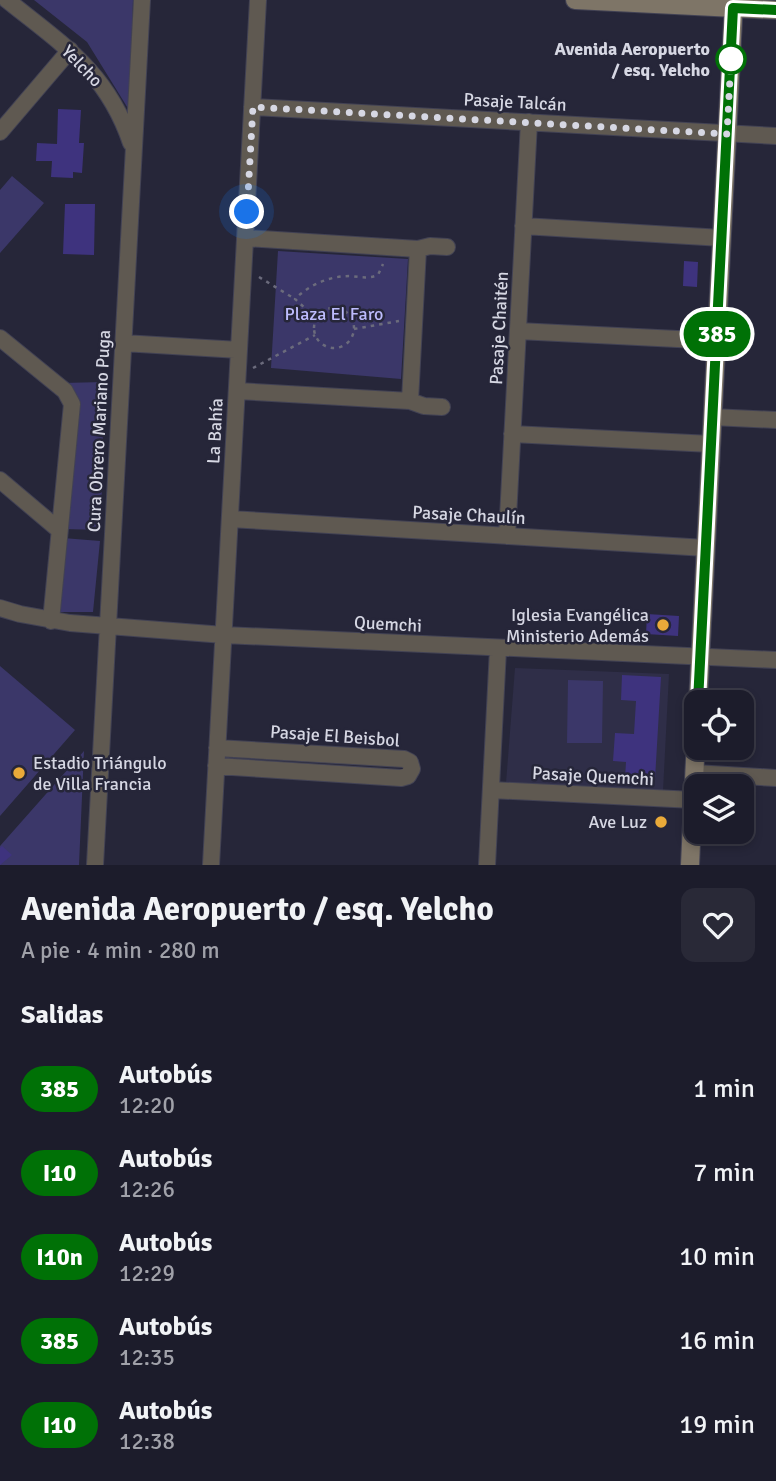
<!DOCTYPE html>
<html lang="es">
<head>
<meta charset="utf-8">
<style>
	:root { --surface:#1c1c2b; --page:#292937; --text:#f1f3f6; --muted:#a0a1a9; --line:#3a3a47 }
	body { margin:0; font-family:Signika,sans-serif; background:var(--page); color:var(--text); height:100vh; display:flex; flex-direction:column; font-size:26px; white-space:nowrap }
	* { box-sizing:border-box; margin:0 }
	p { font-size:23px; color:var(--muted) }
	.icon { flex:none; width:38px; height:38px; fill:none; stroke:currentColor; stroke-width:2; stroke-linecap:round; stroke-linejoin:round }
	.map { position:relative; height:865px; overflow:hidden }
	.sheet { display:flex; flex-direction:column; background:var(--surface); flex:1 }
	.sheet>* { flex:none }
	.badge { padding:0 14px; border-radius:23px; font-size:24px; line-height:46px }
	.fabs { position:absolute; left:684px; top:690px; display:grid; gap:14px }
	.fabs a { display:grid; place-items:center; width:70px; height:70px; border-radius:14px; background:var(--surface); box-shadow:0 4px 10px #0003,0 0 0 2px var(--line); font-size:35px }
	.you { position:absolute; width:35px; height:35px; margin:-18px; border:5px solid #fff; border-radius:50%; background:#1a73e8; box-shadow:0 0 0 10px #1a73e833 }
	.map>.badge { position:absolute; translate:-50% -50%; box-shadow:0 0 0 4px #fff }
	h2 { padding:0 21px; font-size:26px; line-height:63px }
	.round { display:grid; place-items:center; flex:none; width:74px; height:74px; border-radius:14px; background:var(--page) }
	.headline { display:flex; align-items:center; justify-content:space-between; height:119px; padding:0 21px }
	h1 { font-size:33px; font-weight:800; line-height:52px }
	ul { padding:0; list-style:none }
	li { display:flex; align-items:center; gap:21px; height:84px; padding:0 21px }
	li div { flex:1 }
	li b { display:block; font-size:26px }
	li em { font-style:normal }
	li .badge { min-width:77px; font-weight:700; text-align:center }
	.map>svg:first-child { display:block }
	.built { fill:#2f2e48 }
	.green { fill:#3b3769 }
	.building { fill:#3e337e }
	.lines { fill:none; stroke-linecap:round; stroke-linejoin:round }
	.street-casing { stroke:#424254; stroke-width:18 }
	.secondary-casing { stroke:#424254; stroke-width:20 }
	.path { stroke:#6b6b7c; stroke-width:2.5; stroke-dasharray:3.5 5; stroke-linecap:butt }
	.street { stroke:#5f5951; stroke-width:16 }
	.secondary { stroke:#7e7567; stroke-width:18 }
	.line-casing { stroke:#fff; stroke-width:16 }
	.line { stroke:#007106; stroke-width:10 }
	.walk { stroke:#d6d7e3; stroke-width:7; stroke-dasharray:0 12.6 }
	.stop-dot { fill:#fff; stroke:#007106; stroke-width:3.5 }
	.poi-dot { fill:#eaaa39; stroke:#262639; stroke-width:2.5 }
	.labels { text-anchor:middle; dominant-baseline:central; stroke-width:5; stroke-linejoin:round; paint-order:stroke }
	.stop-label { font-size:18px; font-weight:bold; fill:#d6d7e3; stroke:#262639; text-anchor:end }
	.street-label { font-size:18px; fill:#d6d7e3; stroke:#262639 }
	.park-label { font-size:18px; fill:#bdbcfd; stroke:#262639 }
	.poi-label { font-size:18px; fill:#d6d7e3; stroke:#262639; text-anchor:end }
</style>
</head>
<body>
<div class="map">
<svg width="776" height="865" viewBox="0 0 776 865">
	<rect width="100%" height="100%" fill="#262639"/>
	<path class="built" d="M515,668l154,6 -6,117 -157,-8z"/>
	<path class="green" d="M34,0h99l-4,110 -42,-68z
		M12,176l32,27 -44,50v-63z
		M278,251l130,8 -7,120 -130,-11z
		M104,382l-3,148 -37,-1 12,-132 -14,-14z
		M63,538l37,3 -7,71h-36z
		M0,666l75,64 -75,86z
		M568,680l35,1 -1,62h-35z
		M84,751l-5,114h-79v-19z"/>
	<path class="building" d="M58,109l23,1 -2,33h5l-2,30 -9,-1v6l-22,-1 1,-16h-16l1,-18 20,1z
		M65,204h30l-1,51 -31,-1z
		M684,261l14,1 -1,25 -14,-1z
		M647,614l32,2 -1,20 -32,-2z
		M622,675l39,2 -6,102 -30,-1 1,-16 -13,-1 2,-28 19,1 2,-33 -15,-1z
		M2,846l10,9 -12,10v-17z"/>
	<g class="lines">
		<defs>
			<path id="street" d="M7,0c56,45 100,72 124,143
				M252,107l524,29
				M0,132l70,-82
				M523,226l199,12
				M245,238l173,11 12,-3 17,1
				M518,331l199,10
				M0,338l65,53 7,13 -21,217
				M123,343l116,7
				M237,391l173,10 14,5 18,1
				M410,401l8,-152
				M712,417l64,3
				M512,434l199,10
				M0,480l59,50
				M230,519l476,29
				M507,536l22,-414
				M0,608l20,6 50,9 154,12 552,25
				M216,766l185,12 7,-2 4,-7 -2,-7 -6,-3 -187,-11
				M695,773l81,5
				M491,790l203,10
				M95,865l47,-865
				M211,865l47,-865
				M487,865l11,-216"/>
			<path id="secondary" d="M575,0l201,10
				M698,702l36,-702
				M690,865l6,-127"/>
		</defs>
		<use href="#street" class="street-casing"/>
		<use href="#secondary" class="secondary-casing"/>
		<path class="path" d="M259,277l36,22
			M314 328a20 20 0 1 1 40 0a20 20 0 1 1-40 0Z
			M316,318l-21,-19c14,-14 34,-23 55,-23 11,1 18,3 28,-1l5,-11
			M354,329l45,-8
			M253,368l62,-33"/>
		<use href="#street" class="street"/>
		<use href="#secondary" class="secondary"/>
	</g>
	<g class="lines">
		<defs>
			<path id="line" d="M698,702l35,-694 43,2"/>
		</defs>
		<use href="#line" class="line-casing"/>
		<use href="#line" class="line"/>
		<path class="walk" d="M247,212l6,-105 474,27 4,-75"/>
	</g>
	<circle class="stop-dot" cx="731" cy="59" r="14"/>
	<g class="poi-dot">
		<circle cx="663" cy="625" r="7"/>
		<circle cx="19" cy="773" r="7"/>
		<circle cx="661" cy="822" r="7"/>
	</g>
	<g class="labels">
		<g class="stop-label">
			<text x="710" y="49">Avenida Aeropuerto<tspan x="710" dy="21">/ esq. Yelcho</tspan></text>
		</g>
		<g class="street-label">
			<text transform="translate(82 66) rotate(46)">Yelcho</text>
			<text transform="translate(515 102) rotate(3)">Pasaje Talcán</text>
			<text transform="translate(499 328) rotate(-87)">Pasaje Chaitén</text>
			<text transform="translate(99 431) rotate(-87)">Cura Obrero Mariano Puga</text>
			<text transform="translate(215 431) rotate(-87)">La Bahía</text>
			<text transform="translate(469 515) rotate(3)">Pasaje Chaulín</text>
			<text transform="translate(388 624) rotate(3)">Quemchi</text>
			<text transform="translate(335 736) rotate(4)">Pasaje El Beisbol</text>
			<text transform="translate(593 776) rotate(3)">Pasaje Quemchi</text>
		</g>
		<g class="park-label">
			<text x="334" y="314">Plaza El Faro</text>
		</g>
		<g class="poi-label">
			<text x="649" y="615">Iglesia Evangélica<tspan x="649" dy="21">Ministerio Además</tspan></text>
			<text x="33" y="763" text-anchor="start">Estadio Triángulo<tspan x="33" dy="21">de Villa Francia</tspan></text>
			<text x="647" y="822">Ave Luz</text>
		</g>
	</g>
</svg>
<div class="fabs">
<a><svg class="icon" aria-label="locate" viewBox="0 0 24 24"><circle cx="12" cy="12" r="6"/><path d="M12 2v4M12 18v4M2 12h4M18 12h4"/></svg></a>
<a><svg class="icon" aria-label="layers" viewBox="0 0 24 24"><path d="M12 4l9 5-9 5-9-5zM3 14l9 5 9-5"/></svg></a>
</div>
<div class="you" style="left:247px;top:212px"></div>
<b class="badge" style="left:717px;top:334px;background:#007106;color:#fff">385</b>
</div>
<section class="sheet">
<div class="headline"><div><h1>Avenida Aeropuerto / esq. Yelcho</h1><p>A pie · 4 min · 280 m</p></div><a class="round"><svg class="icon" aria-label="heart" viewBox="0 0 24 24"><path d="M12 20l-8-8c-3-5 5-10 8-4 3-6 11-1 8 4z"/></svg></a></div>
<h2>Salidas</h2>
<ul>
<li><span class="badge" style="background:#007106;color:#fff">385</span><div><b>Autobús</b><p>12:20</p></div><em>1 min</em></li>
<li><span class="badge" style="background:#007106;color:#fff">I10</span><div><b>Autobús</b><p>12:26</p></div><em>7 min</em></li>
<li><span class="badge" style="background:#007106;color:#fff">I10n</span><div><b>Autobús</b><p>12:29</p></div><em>10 min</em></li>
<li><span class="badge" style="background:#007106;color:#fff">385</span><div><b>Autobús</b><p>12:35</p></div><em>16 min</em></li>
<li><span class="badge" style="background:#007106;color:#fff">I10</span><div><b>Autobús</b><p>12:38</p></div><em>19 min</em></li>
</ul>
</section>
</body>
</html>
